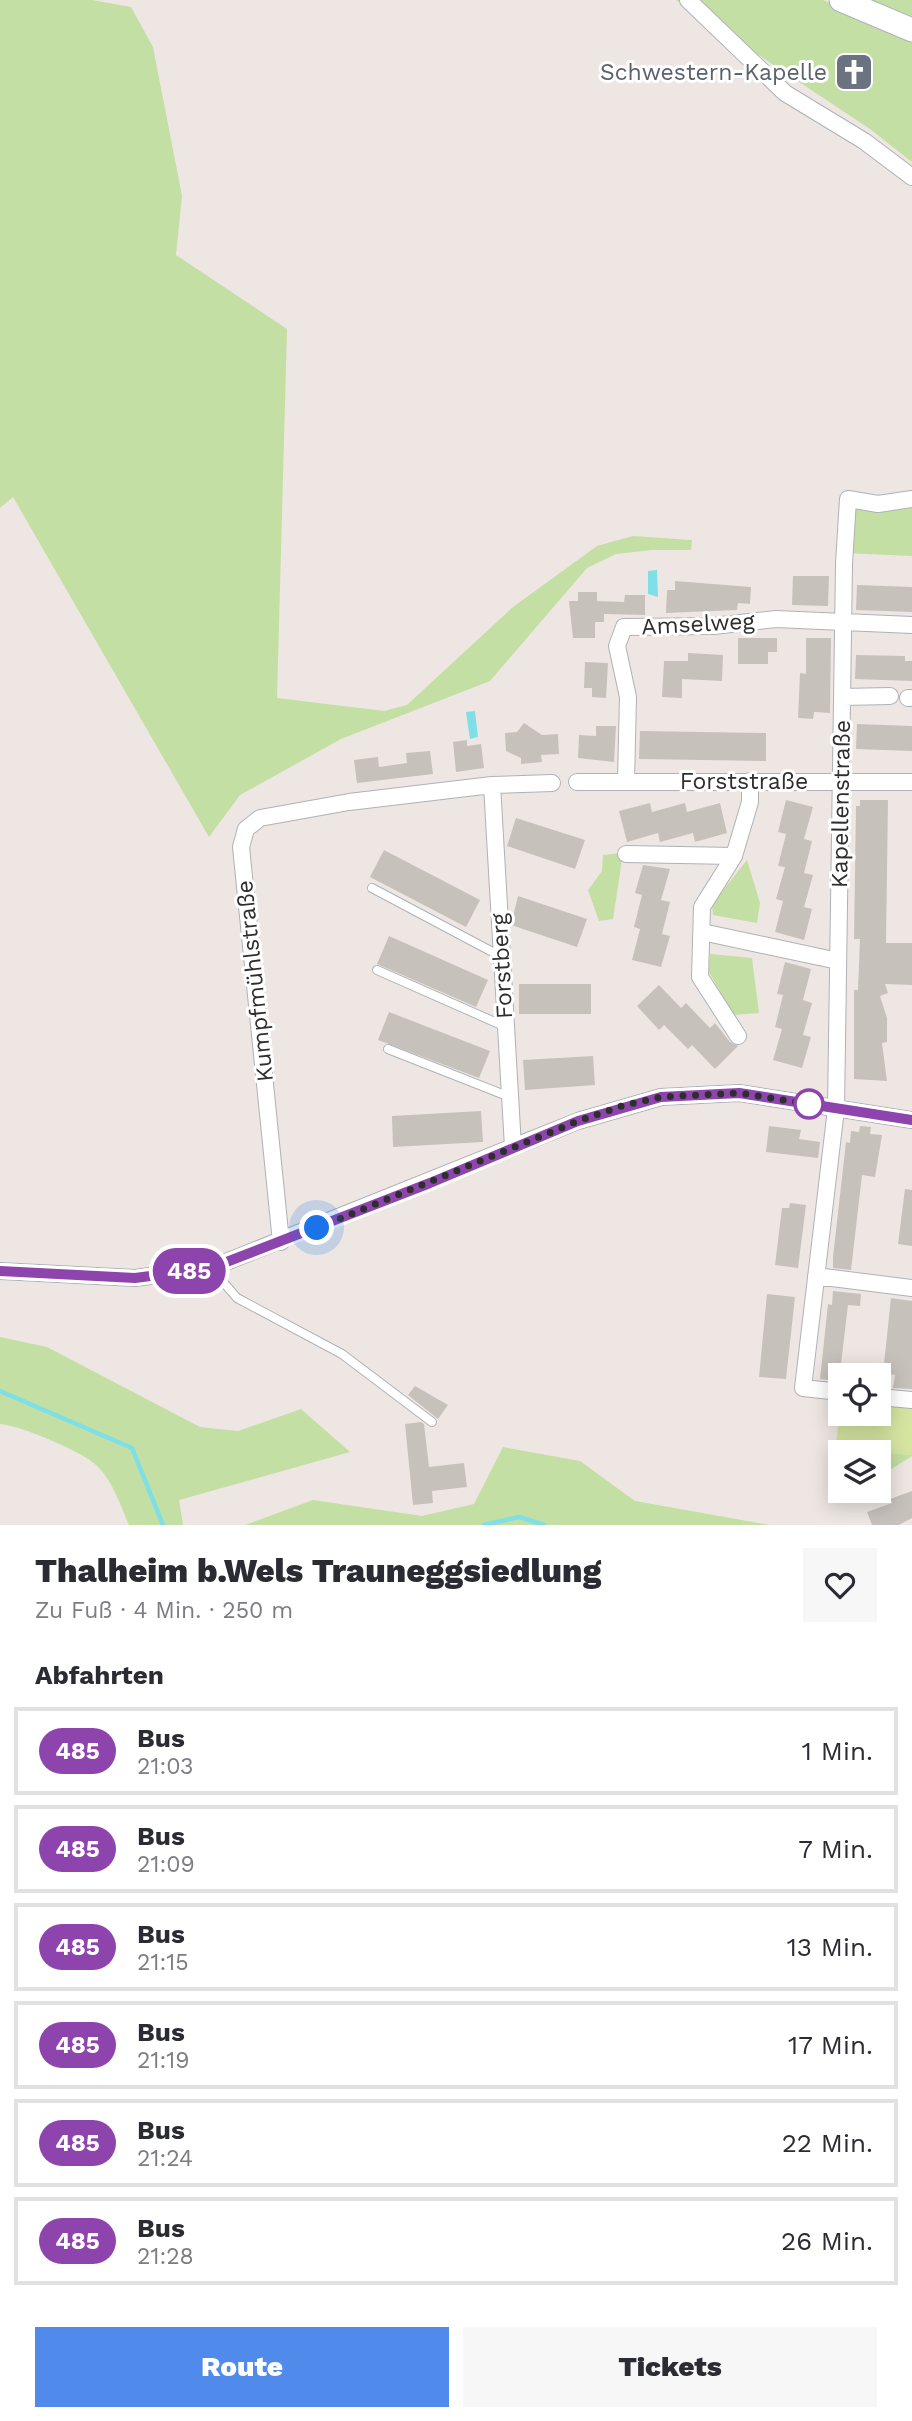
<!DOCTYPE html>
<html lang="de">
<head>
<meta charset="utf-8">
<style>
	:root { --surface:#fff; --page:#f7f7f7; --text:#2b2b33; --muted:#7c7c81; --line:#e1e1e2; --accent:#508bec }
	body { margin:0; font-family:"Work Sans",sans-serif; background:var(--page); color:var(--text); height:100vh; display:flex; flex-direction:column; font-size:26px; white-space:nowrap }
	* { box-sizing:border-box; margin:0 }
	p { font-size:23px; color:var(--muted) }
	.icon { flex:none; width:38px; height:38px; fill:none; stroke:currentColor; stroke-width:2; stroke-linecap:round; stroke-linejoin:round }
	.map { position:relative; height:1525px; overflow:hidden }
	.panel { display:flex; flex-direction:column; background:var(--surface); flex:1 }
	.panel>* { flex:none }
	.badge { padding:0 14px; border-radius:23px; font-size:24px; line-height:46px }
	.fabs { position:absolute; left:828px; top:1363px; display:grid; gap:14px }
	.fabs a { display:grid; place-items:center; width:63px; height:63px; border-radius:0px; background:var(--surface); box-shadow:0 4px 18px #0003; font-size:35px }
	.you { position:absolute; width:35px; height:35px; margin:-18px; border:5px solid #fff; border-radius:50%; background:#1a73e8; box-shadow:0 0 0 10px #1a73e833 }
	.map>.badge { position:absolute; translate:-50% -50%; box-shadow:0 0 0 4px #fff }
	h2 { padding:0 35px; font-size:26px; line-height:63px }
	.round { display:grid; place-items:center; flex:none; width:74px; height:74px; border-radius:0px; background:var(--page) }
	.overview { display:flex; align-items:center; justify-content:space-between; height:119px; padding:0 35px }
	h1 { font-size:33px; font-weight:800; line-height:52px }
	.action { display:flex; gap:14px; margin-top:auto; padding:14px 35px }
	.action a { flex:1; height:80px; border-radius:0px; background:var(--accent); color:#fff; font-size:28px; font-weight:800; line-height:80px; text-align:center }
	.action a+a { background:var(--page); color:var(--text) }
	ul { padding:0; list-style:none }
	li { display:flex; align-items:center; gap:21px; height:88px; margin:0 14px 10px; padding:0 21px; border:4px solid var(--line); border-radius:0px }
	li div { flex:1 }
	li b { display:block; font-size:26px }
	li em { font-style:normal }
	li .badge { min-width:77px; font-weight:700; text-align:center }
	.map>svg:first-child { display:block }
	.green { fill:#c3dfa3 }
	.pitch { fill:#d5e5a0 }
	.water { fill:#7edfe6 }
	.lines { fill:none; stroke-linecap:round; stroke-linejoin:round }
	.stream { stroke:#7edfe6; stroke-width:4.5 }
	.building { fill:#c7c1bc }
	.lane-casing { stroke:#aeb2b8; stroke-width:10 }
	.street-casing { stroke:#aeb2b8; stroke-width:18 }
	.secondary-casing { stroke:#aeb2b8; stroke-width:25 }
	.lane { stroke:#fff; stroke-width:8 }
	.street { stroke:#fff; stroke-width:16 }
	.secondary { stroke:#fff; stroke-width:23 }
	.line-casing { stroke:#fff; stroke-width:16 }
	.line { stroke:#8e44ad; stroke-width:10 }
	.walk { stroke:#2e2e2e; stroke-width:7; stroke-dasharray:0 12.6 }
	.stop-dot { fill:#fff; stroke:#8e44ad; stroke-width:3.5 }
	.labels { text-anchor:middle; dominant-baseline:central; stroke-width:6; stroke-linejoin:round; paint-order:stroke }
	.worship-label { font-size:23px; fill:#5b616d; stroke:#fff; text-anchor:end }
	.street-label { font-size:23px; fill:#2e2e2e; stroke:#fff }
</style>
</head>
<body>
<div class="map">
<svg width="912" height="1525" viewBox="0 0 912 1525">
	<rect width="100%" height="100%" fill="#eee6e2"/>
	<path class="green" d="M0,0h92l39,7 22,40 29,149 -6,59 111,74 -10,369 107,13 23,-6 106,-98 84,-61 36,-10 59,4 -1,10h-39l-36,4 -29,14 -97,113 -149,58 -101,56 -31,42 -196,-340 -13,11z
		M676,0h147l89,41v121l-42,-33z
		M863,0h49v17z
		M848,499h64v57l-68,-3z
		M623,853l-10,66 -14,2 -11,-31 14,-19 1,-16z
		M747,860l13,43 -3,20 -44,-8 -1,-11z
		M710,954l42,4 7,55 -26,2 -24,-43z
		M0,1337l47,10 153,80 38,4 63,-22 49,43 -171,48 4,25h-54c-9,-21 -17,-46 -34,-61 -14,-13 -76,-39 -95,-40z
		M503,1447l77,14 55,40 135,24h-525l68,-25 109,16 52,-12z
		M836,1448l76,7v1l-33,21 -1,-25h-38v39h16l-18,11z"/>
	<path class="pitch" d="M879,1402l33,3v50l-76,-7 4,-45v11h38z"/>
	<path class="water" d="M657,570l1,27 -10,-3v-23z
		M475,711l3,26 -8,2 -4,-27z"/>
	<g class="lines">
		<path class="stream" d="M0,1391l132,57 31,77
			M484,1525l35,-8 25,8"/>
	</g>
	<path class="building" d="M793,576h36l-1,30 -36,-1z
		M675,581l76,6 -1,17 -12,-1 -1,7 -71,3 1,-23h8z
		M857,585l55,2v25l-56,-2z
		M578,592h19v9l27,1 1,-7h20v20l-41,-1v8h-9v16h-22l-4,-37h9z
		M738,638h39v14h-9v12h-30z
		M806,638h25l-1,75 -16,-1 -1,7 -15,-1 2,-45 6,1z
		M688,653l35,2 -1,26 -40,-2v19l-20,-1 2,-36h24z
		M856,655l49,1v5h7v20l-57,-2z
		M585,662l23,1 -2,35 -14,-1v-9h-8z
		M524,723l18,12 16,-1 1,20 -18,1 1,7 -21,2v-6l-15,-7 -1,-18 12,-1z
		M857,724l55,2v25l-56,-2z
		M596,726h20l-2,36 -36,-4 1,-23 17,1z
		M640,731l126,2v28l-127,-2z
		M467,740v6l14,-2 3,24 -28,4 -3,-30z
		M430,751l3,23 -76,9 -3,-23 24,-3 1,10 28,-4 -1,-10z
		M786,800l27,7 -9,32 8,2 -8,32 9,2 -9,32 8,2 -8,31 -29,-8 8,-31 -7,-2 9,-32 -7,-1 8,-32 -8,-2z
		M860,800h28l-2,143h26v42l-27,-1 3,9 -8,3 7,22v24l-5,1 5,38 -33,-2v-89h4l2,-51h-6l2,-133h4z
		M650,803l2,9 33,-9 2,9 33,-9 7,30 -32,9 -2,-9 -33,9 -2,-9 -31,9 -8,-31z
		M516,818l69,22 -10,29 -68,-23z
		M384,850l96,50 -14,27 -96,-50z
		M643,865l27,4 -9,31 9,2 -8,32 8,2 -9,31 -29,-7 8,-31 -6,-2 8,-32 -7,-2z
		M518,896l69,23 -10,28 -66,-22z
		M389,936l99,44 -12,27 -99,-43z
		M785,962l26,7 -8,31 9,3 -9,32 8,2 -9,31 -29,-8 9,-31 -7,-2 8,-32 -6,-1z
		M519,984h72v30h-72z
		M659,985l22,23 5,-5 24,25 5,-5 15,19 8,4 -23,23 -23,-24 -4,4 -24,-24 -5,5 -22,-24z
		M389,1012l101,39 -11,27 -101,-38z
		M593,1056l2,29 -70,5 -2,-30z
		M481,1111l2,31 -90,5 -1,-31z
		M769,1126l32,4 -2,9 21,3 -2,16 -52,-6z
		M860,1126l11,1 -1,7 12,1 -7,42 -13,-2 -11,95 -18,-2v-11l13,-115 4,1 1,-12 8,1z
		M905,1189l7,1v56l-14,-2z
		M790,1203l16,2 -8,63 -23,-3 7,-57h7z
		M833,1291l28,3 -1,12 -12,-1 -9,76 -19,-2 8,-75 4,1z
		M767,1294l28,3 -9,82 -27,-2z
		M891,1298l21,3v88l-19,-1 2,-13 -12,-2z
		M415,1386l33,19 -10,14 -30,-24z
		M421,1422l3,2 5,43 35,-4 3,24 -35,4 1,12 -20,2 -8,-81z
		M912,1491v27l-13,7h-27l-5,-13 25,-9 -2,-4z"/>
	<g class="lines">
		<defs>
			<path id="lane" d="M372,888l130,69
				M377,970l129,57
				M388,1049l122,48
				M211,1268l26,30 105,56 90,68"/>
			<path id="street" d="M688,0l97,93 79,48 48,36
				M842,697l48,-1
				M908,698h4
				M626,781l2,-84 -11,-51 7,-19 89,-1 63,-7 136,6
				M577,782h335
				M492,785l21,362
				M626,854l108,2
				M702,932l136,29
				M738,1036l-38,-59 2,-70 32,-51 16,-54v-21
				M281,1242l-40,-395 5,-18 14,-11 89,-16 143,-17 60,-2
				M0,1271l135,7 76,-10 367,-147 83,-24 78,-4 173,27
				M816,1276l96,12
				M840,1392l-37,-4 33,-279 8,-545 4,-65 30,5 34,-5
				M878,1397l34,3"/>
			<path id="secondary" d="M841,0l71,30"/>
		</defs>
		<use href="#lane" class="lane-casing"/>
		<use href="#street" class="street-casing"/>
		<use href="#secondary" class="secondary-casing"/>
		<use href="#lane" class="lane"/>
		<use href="#street" class="street"/>
		<use href="#secondary" class="secondary"/>
	</g>
	<g class="lines">
		<defs>
			<path id="line" d="M0,1271l135,7 76,-10 219,-85 148,-62 83,-24 78,-4 173,27"/>
		</defs>
		<use href="#line" class="line-casing"/>
		<use href="#line" class="line"/>
		<path class="walk" d="M317,1228l261,-107 47,-16 36,-8 78,-4 70,11"/>
	</g>
	<defs>
		<symbol id="church-square" viewBox="-11 -11 22 22"><rect x="-9" y="-9" width="18" height="18" rx="4" fill="#6b7280" stroke="#fff"/><path d="M-1.2-6h2.4v3.5h3.3v2.4h-3.3V6h-2.4V-.1h-3.3v-2.4h3.3Z" fill="#fff"/></symbol>
	</defs>
	<g fill-rule="evenodd">
		<use href="#church-square" x="832" y="50" width="44" height="44"/>
	</g>
	<circle class="stop-dot" cx="809" cy="1104" r="14"/>
	<g class="labels">
		<g class="worship-label">
			<text x="827" y="72">Schwestern-Kapelle</text>
		</g>
		<g class="street-label">
			<text transform="translate(698 624) rotate(-3)">Amselweg</text>
			<text x="744" y="781">Forststraße</text>
			<text transform="translate(841 804) rotate(-89)">Kapellenstraße</text>
			<text transform="translate(502 966) rotate(-93)">Forstberg</text>
			<text transform="translate(255 981) rotate(-96)">Kumpfmühlstraße</text>
		</g>
	</g>
</svg>
<div class="fabs">
<a><svg class="icon" aria-label="locate" viewBox="0 0 24 24"><circle cx="12" cy="12" r="6"/><path d="M12 2v4M12 18v4M2 12h4M18 12h4"/></svg></a>
<a><svg class="icon" aria-label="layers" viewBox="0 0 24 24"><path d="M12 4l9 5-9 5-9-5zM3 14l9 5 9-5"/></svg></a>
</div>
<div class="you" style="left:317px;top:1228px"></div>
<b class="badge" style="left:189px;top:1271px;background:#8e44ad;color:#fff">485</b>
</div>
<section class="panel">
<div class="overview"><div><h1>Thalheim b.Wels Trauneggsiedlung</h1><p>Zu Fuß · 4 Min. · 250 m</p></div><a class="round"><svg class="icon" aria-label="heart" viewBox="0 0 24 24"><path d="M12 20l-8-8c-3-5 5-10 8-4 3-6 11-1 8 4z"/></svg></a></div>
<h2>Abfahrten</h2>
<ul>
<li><span class="badge" style="background:#8e44ad;color:#fff">485</span><div><b>Bus</b><p>21:03</p></div><em>1 Min.</em></li>
<li><span class="badge" style="background:#8e44ad;color:#fff">485</span><div><b>Bus</b><p>21:09</p></div><em>7 Min.</em></li>
<li><span class="badge" style="background:#8e44ad;color:#fff">485</span><div><b>Bus</b><p>21:15</p></div><em>13 Min.</em></li>
<li><span class="badge" style="background:#8e44ad;color:#fff">485</span><div><b>Bus</b><p>21:19</p></div><em>17 Min.</em></li>
<li><span class="badge" style="background:#8e44ad;color:#fff">485</span><div><b>Bus</b><p>21:24</p></div><em>22 Min.</em></li>
<li><span class="badge" style="background:#8e44ad;color:#fff">485</span><div><b>Bus</b><p>21:28</p></div><em>26 Min.</em></li>
</ul>
<div class="action"><a>Route</a><a>Tickets</a></div>
</section>
</body>
</html>
